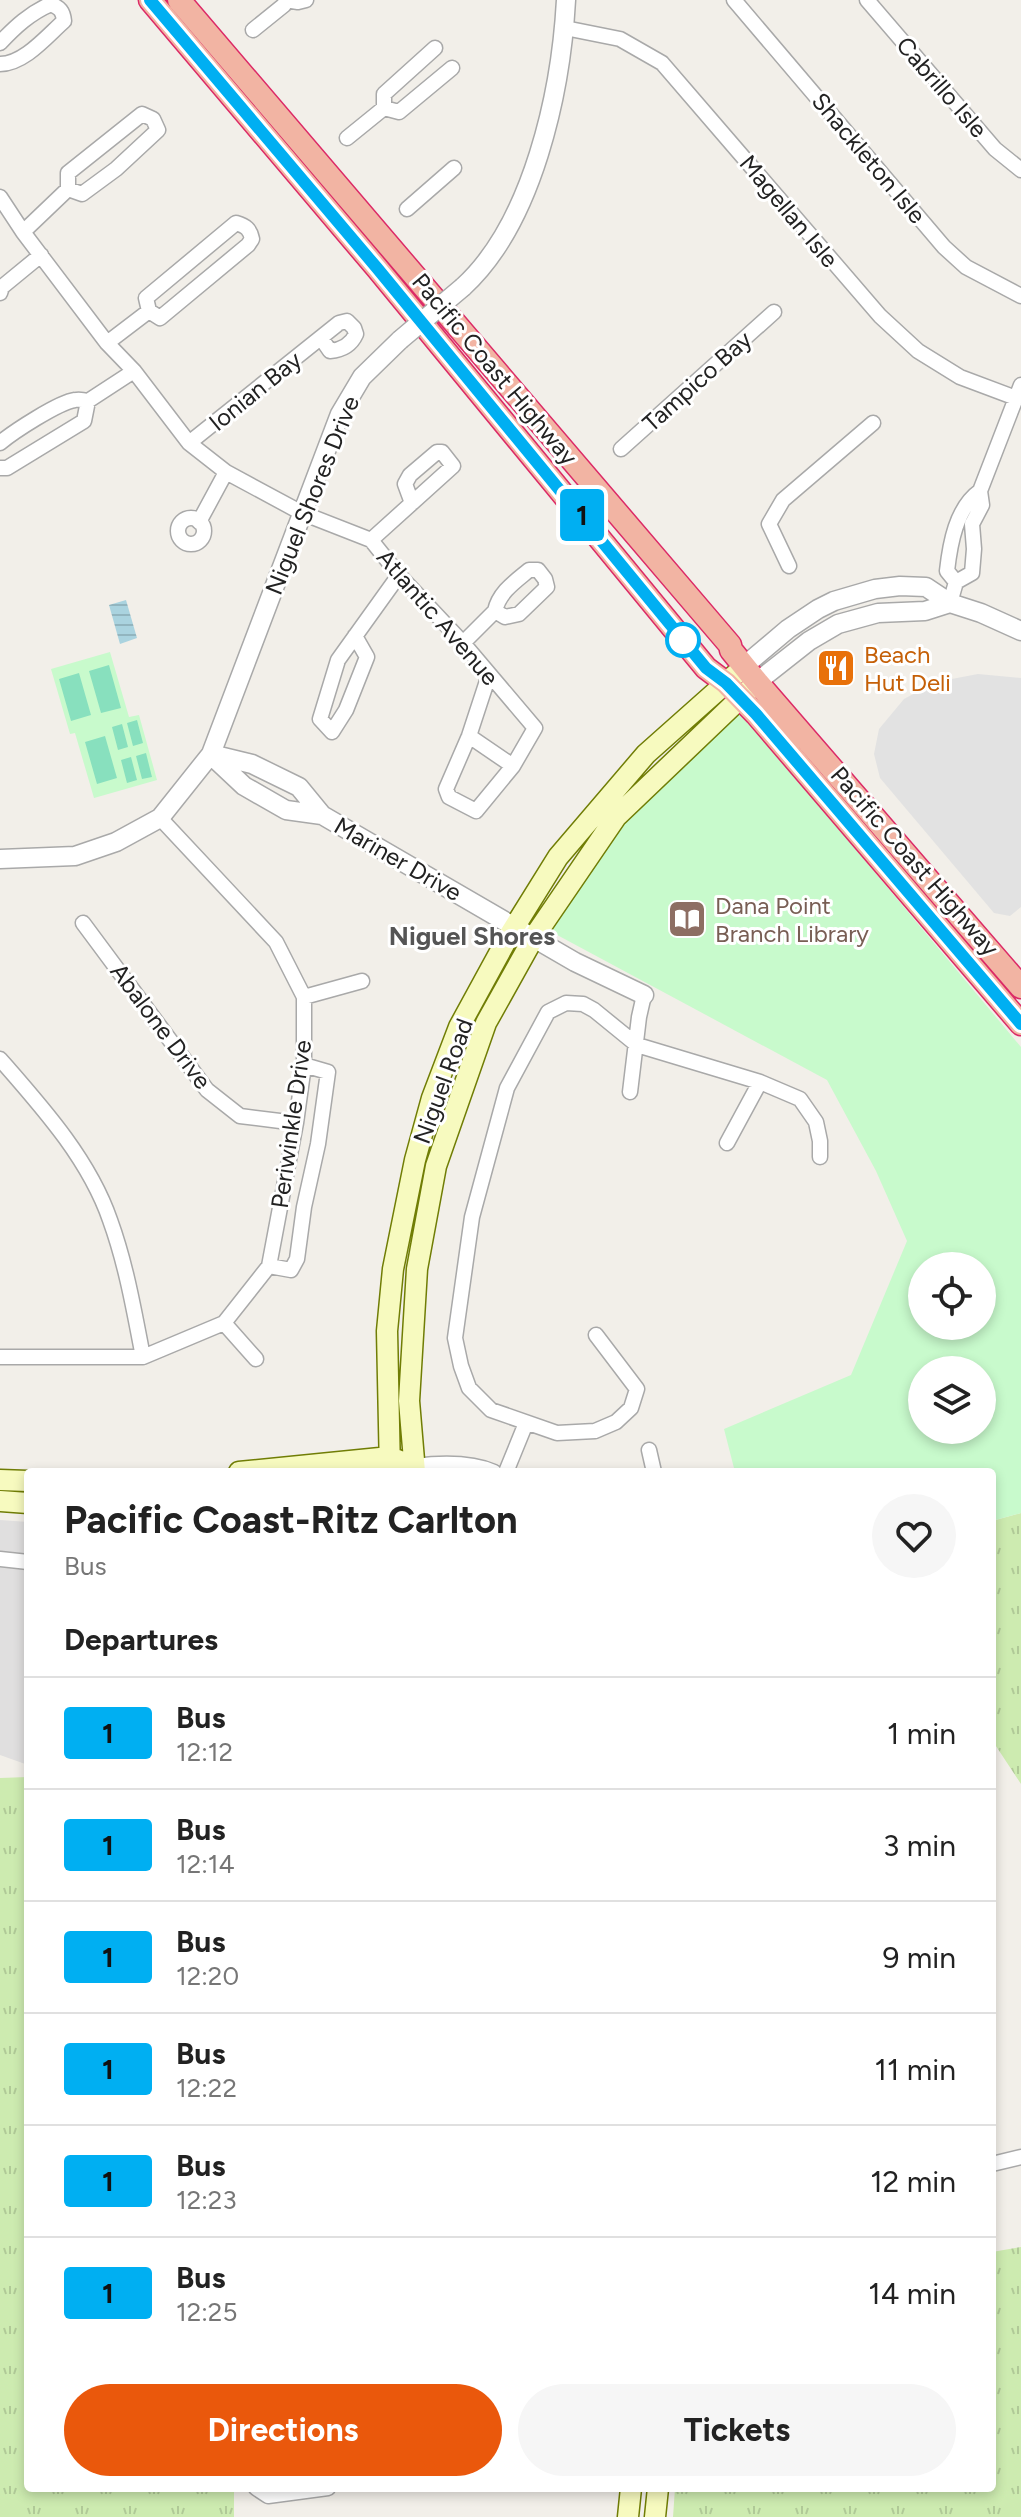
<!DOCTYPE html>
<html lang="en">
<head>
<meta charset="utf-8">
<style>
	:root { --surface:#fff; --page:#f6f6f6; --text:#222; --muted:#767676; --line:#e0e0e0; --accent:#ea580c }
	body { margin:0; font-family:Figtree,sans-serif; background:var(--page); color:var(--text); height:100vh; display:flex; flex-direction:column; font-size:30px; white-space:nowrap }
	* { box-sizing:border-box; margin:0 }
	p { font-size:26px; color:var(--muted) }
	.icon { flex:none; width:44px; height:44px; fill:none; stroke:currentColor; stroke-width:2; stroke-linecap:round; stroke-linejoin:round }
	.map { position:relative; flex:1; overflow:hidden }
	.details { position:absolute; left:24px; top:1468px; width:972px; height:1024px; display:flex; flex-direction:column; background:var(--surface); border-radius:8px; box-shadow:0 4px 12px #0003 }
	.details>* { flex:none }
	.badge { padding:0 16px; border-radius:6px; font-size:28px; line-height:52px }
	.tools { position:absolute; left:908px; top:1252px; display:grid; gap:16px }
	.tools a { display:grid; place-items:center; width:88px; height:88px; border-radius:50%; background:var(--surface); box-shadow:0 4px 12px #0003; font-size:40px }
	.map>.badge { position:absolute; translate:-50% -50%; box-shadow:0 0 0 4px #fff }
	h2 { padding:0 40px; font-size:30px; line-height:72px }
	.round { display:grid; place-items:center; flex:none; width:84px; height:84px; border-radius:42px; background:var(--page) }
	.head { display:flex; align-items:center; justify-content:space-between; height:136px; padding:0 40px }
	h1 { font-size:38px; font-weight:700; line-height:60px }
	.action { display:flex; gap:16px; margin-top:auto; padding:16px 40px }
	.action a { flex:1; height:92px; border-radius:48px; background:var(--accent); color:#fff; font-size:32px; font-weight:700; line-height:92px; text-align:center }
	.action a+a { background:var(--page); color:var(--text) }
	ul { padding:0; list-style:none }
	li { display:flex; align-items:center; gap:24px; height:112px; padding:0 40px; border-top:2px solid var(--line) }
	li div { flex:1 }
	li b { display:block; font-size:30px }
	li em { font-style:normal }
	li .badge { min-width:88px; font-weight:700; text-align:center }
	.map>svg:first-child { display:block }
	.residential { fill:#e0dfdf }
	.grass { fill:url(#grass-tufts) }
	.park { fill:#c8facc; fill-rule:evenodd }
	.pitch { fill:#88e0be }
	.parking { fill:#e2e2e2 }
	.water { fill:url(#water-rules) }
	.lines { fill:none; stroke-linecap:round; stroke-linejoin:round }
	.minor-casing { stroke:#a9a9a9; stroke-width:17 }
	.tertiary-casing { stroke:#a9a9a9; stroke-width:21 }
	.secondary-casing { stroke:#707d05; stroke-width:23 }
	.trunk-casing { stroke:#dc2a67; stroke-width:25 }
	.minor { stroke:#fff; stroke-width:14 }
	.tertiary { stroke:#fff; stroke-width:18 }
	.secondary { stroke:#f7fabf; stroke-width:20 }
	.trunk { stroke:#f2b4a3; stroke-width:22 }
	.tertiary-bridge-casing { stroke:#a9a9a9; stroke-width:21; stroke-linecap:butt }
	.tertiary-bridge { stroke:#fff; stroke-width:18 }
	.line-casing { stroke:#fff; stroke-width:18 }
	.line { stroke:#00aff2; stroke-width:12 }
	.stop-dot { fill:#fff; stroke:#00aff2; stroke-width:4 }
	.labels { text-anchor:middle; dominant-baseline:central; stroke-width:6; stroke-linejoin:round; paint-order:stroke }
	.street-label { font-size:24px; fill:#222; stroke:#fff }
	.food-label { font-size:24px; fill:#c56008; stroke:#fff; text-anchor:start }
	.education-label { font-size:24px; fill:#785e54; stroke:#fff; text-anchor:start }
	.neighbourhood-label { font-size:26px; font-weight:bold; fill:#555; stroke:#fff }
</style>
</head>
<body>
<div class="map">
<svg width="1021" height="2517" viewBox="0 0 1021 2517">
	<defs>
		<pattern id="grass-tufts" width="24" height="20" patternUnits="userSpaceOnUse" patternTransform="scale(2)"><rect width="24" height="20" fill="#cdebb0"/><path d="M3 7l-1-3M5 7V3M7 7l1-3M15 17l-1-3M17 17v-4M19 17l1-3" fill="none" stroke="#b0c997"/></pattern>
		<pattern id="water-rules" width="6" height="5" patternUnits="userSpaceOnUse" patternTransform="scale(2)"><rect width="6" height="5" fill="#aad3df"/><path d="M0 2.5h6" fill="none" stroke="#92b5bf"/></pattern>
	</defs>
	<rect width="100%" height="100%" fill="#f2efe9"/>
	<path class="residential" d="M0,1520l28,2v243l-28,-10z"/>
	<path class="grass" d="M1021,1513v271l-29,-44v-219z
		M28,1777v711h206v29h-234v-739z
		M1021,2247v270h-348l2,-29h317v-236z"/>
	<path class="park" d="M110,652l19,65 10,-2 18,65 -63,18 -19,-65 -5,1 -19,-65z
		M739,710l282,337v466l-29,8v-49h-257l-11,-43 127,-54 56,-134 -31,-70 -49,-91 -281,-151 57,-86zM922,1266h60v60h-60zM922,1370h60v60h-60z"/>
	<path class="pitch" d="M109,665l12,43 -20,5 -12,-42z
		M79,673l12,42 -20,6 -12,-42z
		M137,720l6,23 -10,3 -6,-23z
		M122,724l6,23 -10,3 -6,-23z
		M105,736l12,42 -20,6 -12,-42z
		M146,753l6,24 -10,2 -6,-23z
		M131,757l6,23 -10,3 -6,-23z"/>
	<path class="parking" d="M978,674l43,4v229l-11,9 -16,-3 -114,-135 -6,-24 5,-25 25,-30 32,-17z"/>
	<path class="water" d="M126,600l11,38 -17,6 -11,-39z"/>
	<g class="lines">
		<defs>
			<path id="minor" d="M734,0l210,247 22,20 55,29
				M867,0l128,149 26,21
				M565,28l55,11 42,24 218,253 38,35 42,26 56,21
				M253,30l31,-25 2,-5 12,2 8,-2
				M0,43c15,-16 30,-30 51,-39 9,4 12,7 13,17 -17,15 -40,43 -64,43
				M384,108l15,4 53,-44
				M384,108v-14l51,-46
				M347,138l37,-30
				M0,197l23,35 84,111 27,28 55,72 37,29 76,41 69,27 28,35 64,68 72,85 -22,38 -37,45 -27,-14 -3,-8 23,-53 20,-61
				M407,209l47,-41
				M23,232l45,-43 14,5 34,-25 42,-39 -5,-11 -11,-5 -74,59v16
				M0,293l2,-6 39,-32
				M107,343l42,-32 11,7 88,-73 4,-6c-2,-10 -6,-13 -16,-16l-90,75 3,13
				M0,443c13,-11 59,-41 75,-43 5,-1 9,0 13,1l46,-30
				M189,443l150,-120 8,-2 7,7 2,6c-5,11 -14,16 -26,17l-9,-13
				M621,449l153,-137
				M0,468h7l77,-47 4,-20
				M178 531a13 13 0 1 1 26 0a13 13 0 1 1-26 0Z
				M199,522l27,-50
				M371,540l82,-74 -11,-14h-5l-27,23 -5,9 7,19
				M789,566l-20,-42 14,-24 90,-77
				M956,582l-9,-11c3,-27 9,-63 33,-80
				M950,603l6,-21 16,-9 2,-24 -2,-25 10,-19 -2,-14 41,-106
				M355,636l12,21 -21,53 -14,22 -12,-13 18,-59 61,-85
				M463,643l32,-32 10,6 14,-3 28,-27 -2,-8 -7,-9h-9c-13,11 -30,22 -34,41
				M469,736l44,30
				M83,923l124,167 33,26 56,7
				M304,997l58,-16
				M0,1059c42,48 89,100 110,161 16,44 24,90 33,137
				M630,1092l9,-75 5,-22
				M727,1143l33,-61
				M269,1266l22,4 6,-11 7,-52 14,-63 10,-72 -24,-7
				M224,1323l32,36
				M596,1335l41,54 -6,19 -15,14 -21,9 -38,2 -66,-23 -22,-22 -8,-22 -6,-28 17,-121 35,-129 41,-76 18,-9 17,1 11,6 43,35 123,37 40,17 16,23 4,19v16
				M0,1357h143l81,-34 45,-57 27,-143 8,-58v-68l-28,-55 -116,-124
				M649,1450l5,22
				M415,1466c24,-3 56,-4 79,6
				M506,1472l20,-49
				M0,1559l28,3
				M992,2164l29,-7
				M256,2488l12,8 60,-8"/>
			<path id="tertiary" d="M463,287c70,-64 98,-195 103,-287
				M743,667l45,-38 30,-20 16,-8 41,-12 25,-3 26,1 24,16 31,10 40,18
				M757,682l52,-41 29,-17 40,-11 47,-2 25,-8
				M211,754l41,10 47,23 23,28 253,147 69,33
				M211,755l33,31 42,24 36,5
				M0,859l75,-3 41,-14 44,-24 51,-64 129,-340 22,-37 38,-37"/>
			<path id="secondary" d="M239,1472l151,-15 10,4
				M390,1472l-3,-141 6,-62 22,-109 17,-62 27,-71 48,-88 51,-82 88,-103 90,-80
				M415,1472l-6,-71 8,-132 19,-103 50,-143 48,-86 82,-120 136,-130
				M0,1480l28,1
				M0,1501l28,2
				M628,2517l3,-29
				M655,2517l3,-29"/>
			<path id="trunk" d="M150,0l227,268 329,400 20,15 30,31 265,310
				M179,0l551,645 1,5 26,32 264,305"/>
		</defs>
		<use href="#minor" class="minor-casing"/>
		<use href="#tertiary" class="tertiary-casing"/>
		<use href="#secondary" class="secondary-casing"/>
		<use href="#trunk" class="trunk-casing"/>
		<use href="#minor" class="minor"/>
		<use href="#tertiary" class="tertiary"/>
		<use href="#secondary" class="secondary"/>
		<use href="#trunk" class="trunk"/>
		<defs>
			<path id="tertiary-bridge" d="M400,340l63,-53"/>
		</defs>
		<use href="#tertiary-bridge" class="tertiary-bridge-casing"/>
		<use href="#tertiary-bridge" class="tertiary-bridge"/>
	</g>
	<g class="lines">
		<defs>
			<path id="line" d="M150,0l227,268 329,400 20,15 30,31 265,310"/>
		</defs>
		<use href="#line" class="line-casing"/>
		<use href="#line" class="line"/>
	</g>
	<defs>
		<symbol id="restaurant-square" viewBox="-11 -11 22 22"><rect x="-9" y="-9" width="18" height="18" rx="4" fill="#e8710a" stroke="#fff"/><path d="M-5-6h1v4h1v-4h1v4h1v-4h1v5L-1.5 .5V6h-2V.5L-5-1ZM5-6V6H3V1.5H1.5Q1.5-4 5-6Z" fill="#fff"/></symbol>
		<symbol id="library-square" viewBox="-11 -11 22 22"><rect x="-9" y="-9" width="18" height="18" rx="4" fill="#8d6e63" stroke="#fff"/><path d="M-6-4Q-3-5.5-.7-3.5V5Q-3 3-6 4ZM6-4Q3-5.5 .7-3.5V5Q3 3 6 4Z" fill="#fff"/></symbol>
	</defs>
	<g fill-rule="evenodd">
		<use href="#restaurant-square" x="814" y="646" width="44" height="44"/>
		<use href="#library-square" x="665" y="897" width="44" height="44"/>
	</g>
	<circle class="stop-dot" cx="683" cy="640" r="16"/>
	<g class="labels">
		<g class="street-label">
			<text transform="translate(942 87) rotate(49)">Cabrillo Isle</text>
			<text transform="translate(869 158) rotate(50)">Shackleton Isle</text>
			<text transform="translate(789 211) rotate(50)">Magellan Isle</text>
			<text transform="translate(495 369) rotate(50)">Pacific Coast Highway</text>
			<text transform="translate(697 381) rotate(-42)">Tampico Bay</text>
			<text transform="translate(255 391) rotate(-39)">Ionian Bay</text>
			<text transform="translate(312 495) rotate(-68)">Niguel Shores Drive</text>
			<text transform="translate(438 617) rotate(49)">Atlantic Avenue</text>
			<text transform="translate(398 859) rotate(30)">Mariner Drive</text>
			<text transform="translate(915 861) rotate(49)">Pacific Coast Highway</text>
			<text transform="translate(161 1026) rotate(53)">Abalone Drive</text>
			<text transform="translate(443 1081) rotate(-70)">Niguel Road</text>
			<text transform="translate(291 1124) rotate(-82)">Periwinkle Drive</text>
		</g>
		<g class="food-label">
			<text x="864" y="654">Beach<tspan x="864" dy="28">Hut Deli</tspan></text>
		</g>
		<g class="education-label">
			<text x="715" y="905">Dana Point<tspan x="715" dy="28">Branch Library</tspan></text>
		</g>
		<g class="neighbourhood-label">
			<text x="472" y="936">Niguel Shores</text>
		</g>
	</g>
</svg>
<div class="tools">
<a><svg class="icon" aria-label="locate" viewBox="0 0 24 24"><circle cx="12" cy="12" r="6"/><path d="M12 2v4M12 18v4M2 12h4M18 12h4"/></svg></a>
<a><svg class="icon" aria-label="layers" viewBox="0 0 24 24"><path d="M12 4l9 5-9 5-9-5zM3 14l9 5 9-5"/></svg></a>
</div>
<b class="badge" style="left:582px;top:515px;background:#00aff2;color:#111">1</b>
<section class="details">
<div class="head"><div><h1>Pacific Coast-Ritz Carlton</h1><p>Bus</p></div><a class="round"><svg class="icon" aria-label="heart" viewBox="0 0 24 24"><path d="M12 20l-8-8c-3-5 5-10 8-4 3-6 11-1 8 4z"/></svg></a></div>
<h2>Departures</h2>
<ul>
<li><span class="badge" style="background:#00aff2;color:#111">1</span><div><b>Bus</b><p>12:12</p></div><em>1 min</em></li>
<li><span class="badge" style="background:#00aff2;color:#111">1</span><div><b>Bus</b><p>12:14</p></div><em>3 min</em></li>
<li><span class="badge" style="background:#00aff2;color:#111">1</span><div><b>Bus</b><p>12:20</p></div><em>9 min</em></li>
<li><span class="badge" style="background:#00aff2;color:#111">1</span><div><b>Bus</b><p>12:22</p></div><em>11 min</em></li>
<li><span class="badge" style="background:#00aff2;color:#111">1</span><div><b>Bus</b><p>12:23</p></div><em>12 min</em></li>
<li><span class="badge" style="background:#00aff2;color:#111">1</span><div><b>Bus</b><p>12:25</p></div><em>14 min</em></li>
</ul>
<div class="action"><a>Directions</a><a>Tickets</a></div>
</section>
</div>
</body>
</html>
